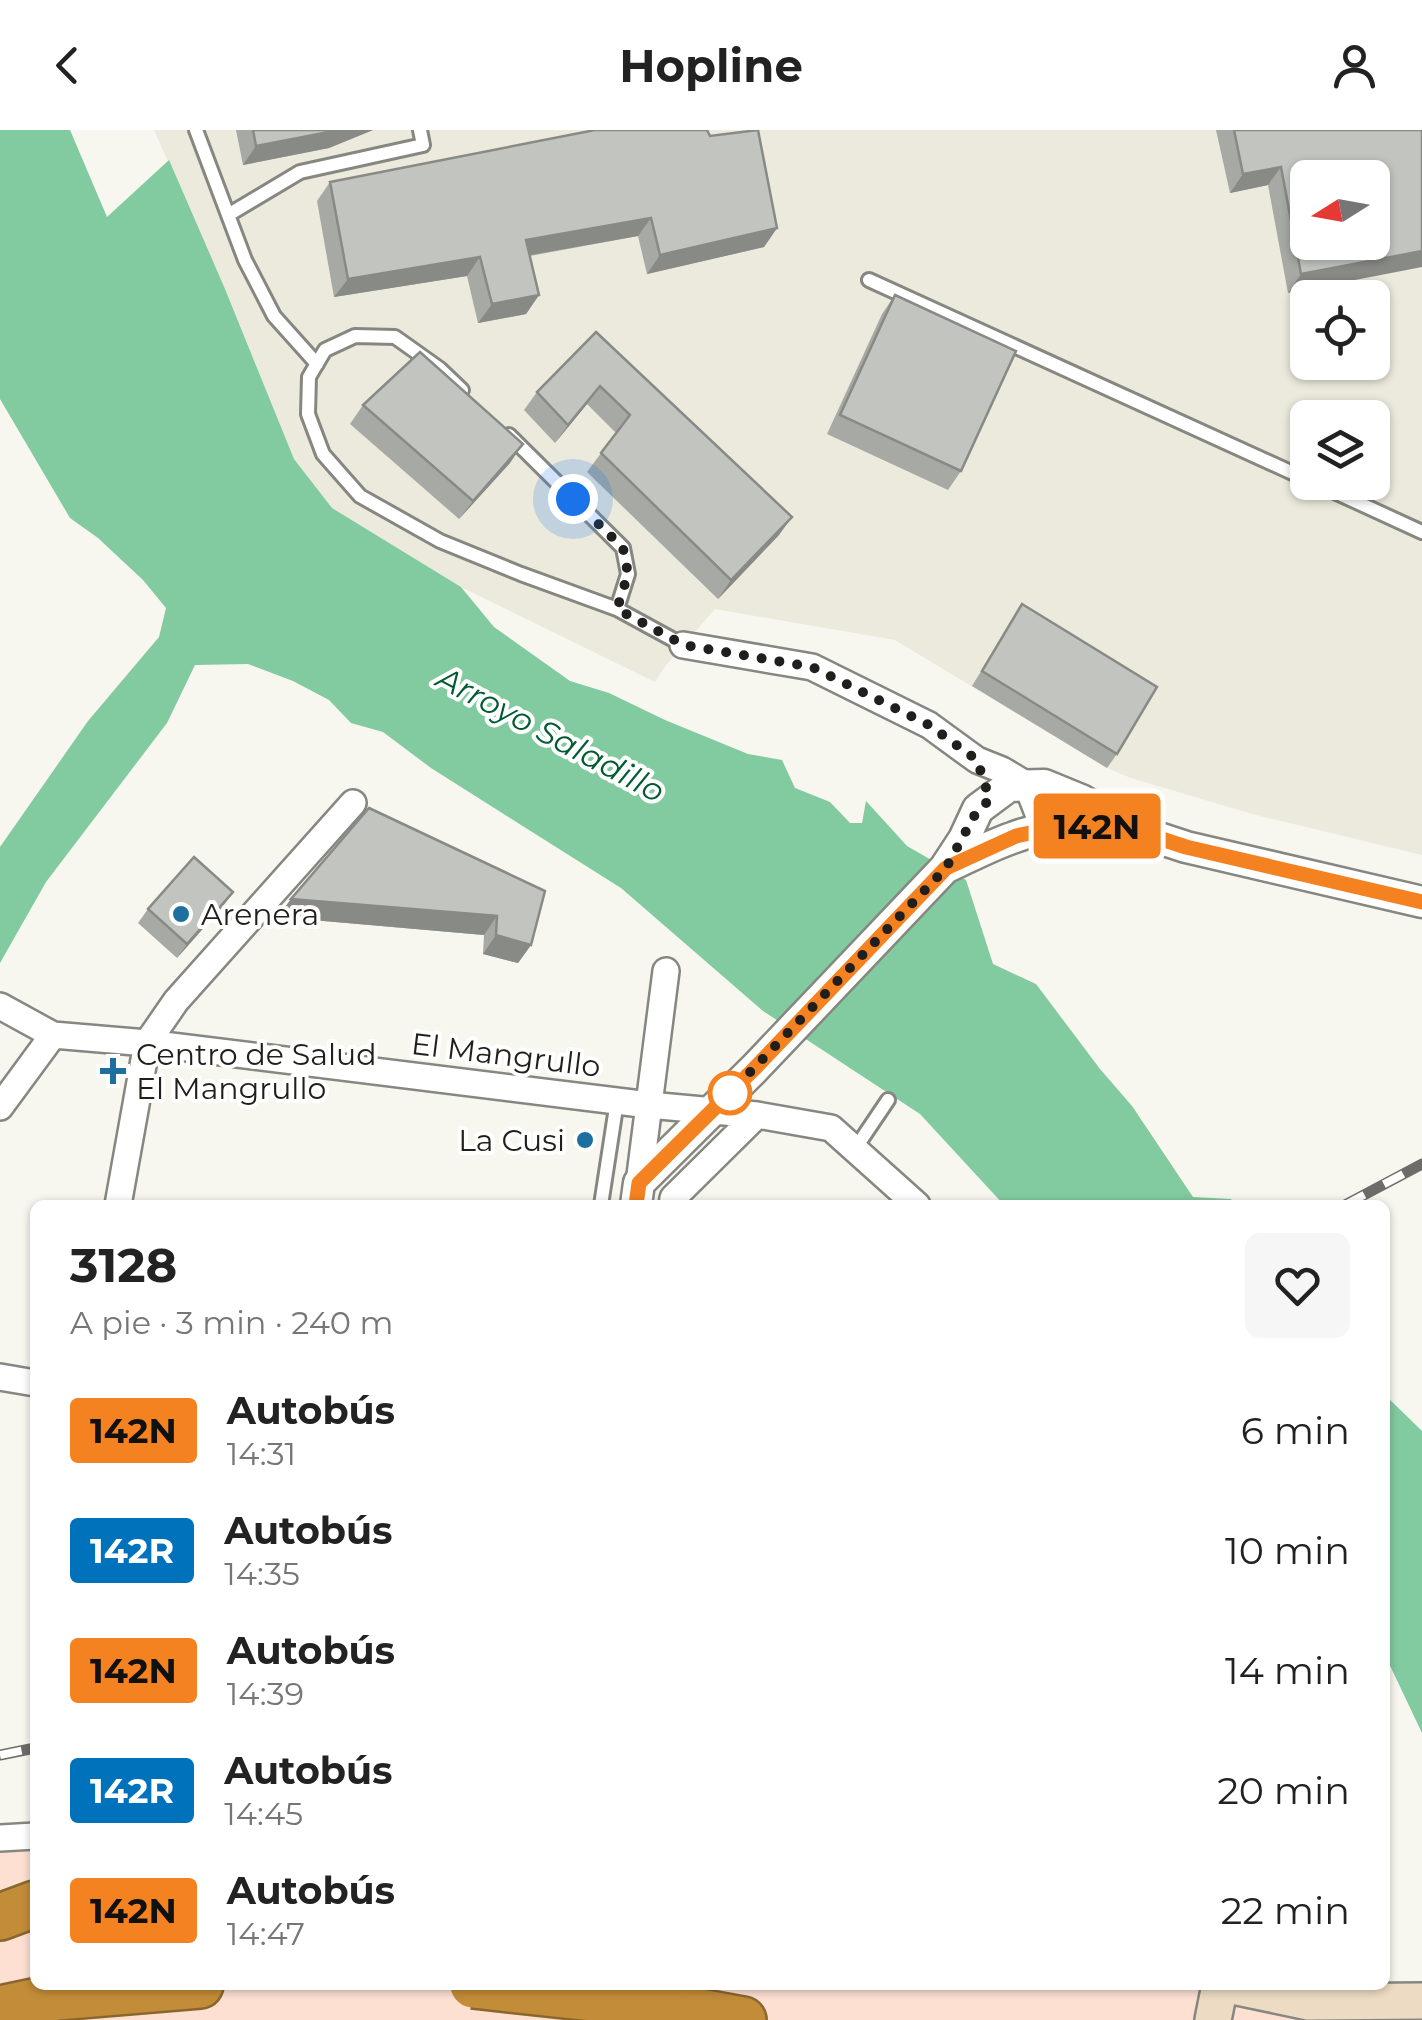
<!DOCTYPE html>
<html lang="es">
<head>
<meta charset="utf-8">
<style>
	:root { --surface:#fff; --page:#f6f6f6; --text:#222; --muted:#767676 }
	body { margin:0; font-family:Montserrat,sans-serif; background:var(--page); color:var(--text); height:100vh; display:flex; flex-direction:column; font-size:38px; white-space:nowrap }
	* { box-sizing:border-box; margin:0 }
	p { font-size:32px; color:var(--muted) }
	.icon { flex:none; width:55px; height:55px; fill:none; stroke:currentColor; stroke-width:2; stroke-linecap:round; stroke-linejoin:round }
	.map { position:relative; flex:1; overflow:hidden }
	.details { position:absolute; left:30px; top:1070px; width:1360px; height:790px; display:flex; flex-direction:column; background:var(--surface); border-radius:15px; box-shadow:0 2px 8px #0004 }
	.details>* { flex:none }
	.badge { padding:0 20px; border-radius:8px; font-size:35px; line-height:65px }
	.needle { width:65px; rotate:259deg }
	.controls { position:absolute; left:1290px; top:30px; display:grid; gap:20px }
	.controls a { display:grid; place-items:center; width:100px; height:100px; border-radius:15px; background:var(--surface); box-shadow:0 2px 8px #0004; font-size:50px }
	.you { position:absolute; width:50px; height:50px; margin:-25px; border:8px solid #fff; border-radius:50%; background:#1a73e8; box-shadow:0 0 0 15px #1a73e833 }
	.map>.badge { position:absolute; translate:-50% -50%; box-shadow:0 0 0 5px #fff }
	.round { display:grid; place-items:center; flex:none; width:105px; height:105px; border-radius:15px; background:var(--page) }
	.overview { display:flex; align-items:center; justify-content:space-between; height:170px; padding:0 40px }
	h1 { font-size:48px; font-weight:700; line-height:75px }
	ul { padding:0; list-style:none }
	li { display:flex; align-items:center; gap:30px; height:120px; padding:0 40px }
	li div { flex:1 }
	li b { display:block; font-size:38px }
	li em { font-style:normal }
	li .badge { min-width:110px; font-weight:700; text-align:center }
	header { display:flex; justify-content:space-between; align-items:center; height:130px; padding:0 40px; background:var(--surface); font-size:45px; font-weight:700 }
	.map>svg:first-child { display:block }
	.built { fill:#ebeadc; fill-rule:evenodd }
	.green { fill:#fee0d3 }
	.water { fill:#82ca9f }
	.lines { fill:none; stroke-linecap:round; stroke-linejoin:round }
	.service-casing { stroke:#878781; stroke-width:18 }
	.minor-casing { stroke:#878781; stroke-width:30 }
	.tertiary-casing { stroke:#878781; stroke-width:35 }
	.secondary-casing { stroke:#878781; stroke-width:40 }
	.motorway-casing { stroke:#8a662f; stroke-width:50 }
	.service { stroke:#fff; stroke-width:12 }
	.minor { stroke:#fff; stroke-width:25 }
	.tertiary { stroke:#fff; stroke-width:30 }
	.secondary { stroke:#eddcc3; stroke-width:35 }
	.motorway { stroke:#c38c38; stroke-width:45 }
	.rail-casing { stroke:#6d6c68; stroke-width:11 }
	.rail { stroke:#fffffe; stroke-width:8; stroke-dasharray:22; stroke-linecap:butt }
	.motorway-bridge-casing { stroke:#8a662f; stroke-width:50; stroke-linecap:butt }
	.motorway-bridge { stroke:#c38c38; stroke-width:45 }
	.wall { fill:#a7a9a4 }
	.shaded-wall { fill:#888a86 }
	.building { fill:#c2c5bf; stroke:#888a86; stroke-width:2.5; fill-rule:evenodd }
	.line-casing { stroke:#fff; stroke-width:22 }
	.line { stroke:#f58220; stroke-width:15 }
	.walk { stroke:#201f1d; stroke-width:10; stroke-dasharray:0 18 }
	.poi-dot { fill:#1c6f9f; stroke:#fffffe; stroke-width:4 }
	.stop-dot { fill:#fff; stroke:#f58220; stroke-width:5 }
	.labels { text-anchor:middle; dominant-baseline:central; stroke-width:8; stroke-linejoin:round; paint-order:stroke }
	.poi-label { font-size:30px; fill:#201f1d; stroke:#fffffe; text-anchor:start }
	.street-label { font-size:30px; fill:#201f1d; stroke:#fffffe }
	.water-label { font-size:32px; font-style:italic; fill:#005b35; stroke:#fffffe }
</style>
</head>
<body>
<header><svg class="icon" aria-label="back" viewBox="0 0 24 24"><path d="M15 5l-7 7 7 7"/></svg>Hopline<svg class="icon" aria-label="person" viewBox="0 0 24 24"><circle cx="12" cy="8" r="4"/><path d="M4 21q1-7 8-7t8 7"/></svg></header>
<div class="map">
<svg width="1422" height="1890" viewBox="0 0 1422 1890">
	<rect width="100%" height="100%" fill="#f7f6ef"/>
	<path class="built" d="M154,0h1268v725l-166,-40 -125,-37 -24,-10 -212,-128 -180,-31 -49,56 -11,17 -194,-95 -129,-79 -38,-49 -69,-170zM1308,48h64v64h-64zM1308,168h64v64h-64zM1308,288h64v64h-64z"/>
	<path class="green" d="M35,1706v149h1193l194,16v19h-1422v-182z"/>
	<path class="water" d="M0,0h70l37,87 62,-57 56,129 69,170 38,49 129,79 33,40 76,54 39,12 56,27 83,34 34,6 13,28 35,14 20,21h12l4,-22 41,45 59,34 27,84 43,20 64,85 32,37 61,91 38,2 4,6h-231l-84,-91 -157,-103 -142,-123 -190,-120 -48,-36 -32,-9 -22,-23 -36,-19 -45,-17 -53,1 -28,58 -121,159 -46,81v-116l88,-126 71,-84 7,-29 -23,-28 -45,-42 -28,-20 -70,-119z
		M1385,1265l37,36v302l-37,-78z"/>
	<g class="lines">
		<defs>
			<path id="service" d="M196,0l49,130 29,56 43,48
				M228,85l72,-43 123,-27 -3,-15
				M869,150l439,200
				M462,260l-22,-21 -45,-32 -40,-1 -30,14 -16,27 -1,37 15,40 37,42 80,45 81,33 96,35 66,36
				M509,305l114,113 5,26 -11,35
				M1313,352l109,50
				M855,1019l33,-49
				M601,1075l16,-104"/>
			<path id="minor" d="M683,515l129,22 117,58 48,35 25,10 25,15 12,31 -4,16
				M0,876l53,29 94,8 502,62 108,10 74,13 86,77
				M0,977l53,-72
				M639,1053l27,-212
				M118,1075l29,-162 29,-42 177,-198
				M672,1075l1,-7 84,-83
				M0,1247l35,6
				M0,1708l35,-2"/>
			<path id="tertiary" d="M945,738c22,-10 44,-22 67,-30 35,-14 75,-13 112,-9
				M636,1075l3,-22 115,-114 191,-201 19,-29 14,-30 31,-23 35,-1 39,16 48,28 55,18 236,55"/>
			<path id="secondary" d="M1228,1855l81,17 113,-1
				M1213,1890l7,-35"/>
			<path id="motorway" d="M0,1787l35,-13
				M666,1876l77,14
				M0,1879l57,-12 143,-12"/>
		</defs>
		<use href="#service" class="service-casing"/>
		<use href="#minor" class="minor-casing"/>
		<use href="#tertiary" class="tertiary-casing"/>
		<use href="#secondary" class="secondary-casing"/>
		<use href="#motorway" class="motorway-casing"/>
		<use href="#service" class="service"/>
		<use href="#minor" class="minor"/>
		<use href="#tertiary" class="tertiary"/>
		<use href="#secondary" class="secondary"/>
		<use href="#motorway" class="motorway"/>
		<defs>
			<path id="rail" d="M1345,1075l77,-41
				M0,1625l35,-7"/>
		</defs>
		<use href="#rail" class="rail-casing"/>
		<use href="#rail" class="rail"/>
		<defs>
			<path id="motorway-bridge" d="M473,1855l193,21"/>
		</defs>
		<use href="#motorway-bridge" class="motorway-bridge-casing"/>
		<use href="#motorway-bridge" class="motorway-bridge"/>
	</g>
	<path class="wall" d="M236,0h137l-44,18 -86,17z
		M1216,0h206l-134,163 -20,-108 -38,8z
		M710,6l67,92 -13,19 -117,27 -9,-38 -108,20 9,39 -13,19 -48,9 -11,-47 -133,21 -17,-96 13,-19z
		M895,165l66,176 -13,19 -121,-56 55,-120z
		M596,202l183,203 -61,64 -131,-127 29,-39 -29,-29 -32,39 -31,-33 13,-18z
		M363,275l147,58 -51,56 -109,-95z
		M1022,474l95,150 -10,14 -135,-82z
		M369,678l162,137 -13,18 -35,-9 1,-19 -206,-18 13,-18z
		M233,762l-10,14 -46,52 -39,-35 10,-14z"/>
	<path class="shaded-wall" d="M339,0h34l-44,18 -86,17 13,-19z
		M1281,37l-13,18 -38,8 13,-19z
		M651,88l-13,18 -125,22 13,-18z
		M777,98l-13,19 -117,27 13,-19z
		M1422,121v16l-134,26 13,-19z
		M480,127l-13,19 -133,21 14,-18z
		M539,165l-13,19 -48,9 14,-19z
		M600,256l-13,18 -32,39 13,-18z
		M523,314l-13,19 -51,56 14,-18z
		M792,387l-13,18 -61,64 13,-19z
		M233,762l-10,14 -46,52 10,-14z
		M291,769l206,17 -13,19 -206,-18z
		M496,805l35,10 -13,18 -35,-9z"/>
	<path class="building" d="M253,0h86l-83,16z
		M595,0h112l3,6 48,-6 19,98 -117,27 -9,-37 -125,22 13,55 -47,9 -12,-47 -132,22 -18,-97z
		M1234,0h188v121l-121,23 -20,-107 -38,7zM1308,48h64v64h-64z
		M895,165l121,56 -55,120 -121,-56z
		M596,202l196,185 -61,63 -130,-127 29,-38 -30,-29 -32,39 -31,-33z
		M420,222l103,92 -50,57 -110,-96z
		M1022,474l135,83 -40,67 -135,-83z
		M369,678l176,83 -14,54 -35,-10 1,-19 -206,-17z
		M194,727l39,35 -46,52 -39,-35z"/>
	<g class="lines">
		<defs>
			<path id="line" d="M636,1075l3,-22 115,-114 192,-201 70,-32 38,-8 39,-2 38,3 55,18 236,55"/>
		</defs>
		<use href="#line" class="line-casing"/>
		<use href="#line" class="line"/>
		<path class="walk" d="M573,369l50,49 5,26 -11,35 67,36 128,22 117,58 48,35 13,40 -12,9 -32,59 -216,225"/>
	</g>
	<g class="poi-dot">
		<circle cx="181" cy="784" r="10"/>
		<path d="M108 926h10v10h10v10h-10v10h-10v-10h-10v-10h10z"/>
		<circle cx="585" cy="1010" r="10"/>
	</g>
	<circle class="stop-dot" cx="730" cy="963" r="20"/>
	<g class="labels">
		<g class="poi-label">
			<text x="201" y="784">Arenera</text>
			<text x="136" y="924">Centro de Salud<tspan x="136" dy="34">El Mangrullo</tspan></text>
			<text x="565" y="1010" text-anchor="end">La Cusi</text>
		</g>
		<g class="street-label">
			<text transform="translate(506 925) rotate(7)">El Mangrullo</text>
		</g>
		<g class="water-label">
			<text transform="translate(551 604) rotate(28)">Arroyo Saladillo</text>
		</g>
	</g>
</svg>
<div class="controls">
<a><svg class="needle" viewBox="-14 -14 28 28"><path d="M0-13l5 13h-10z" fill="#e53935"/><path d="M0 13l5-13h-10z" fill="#767676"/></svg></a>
<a><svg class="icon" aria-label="locate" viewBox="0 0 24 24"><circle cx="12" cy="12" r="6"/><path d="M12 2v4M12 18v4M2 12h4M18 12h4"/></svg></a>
<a><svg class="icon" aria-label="layers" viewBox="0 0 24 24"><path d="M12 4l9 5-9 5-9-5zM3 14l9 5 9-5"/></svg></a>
</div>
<div class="you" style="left:573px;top:369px"></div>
<b class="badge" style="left:1097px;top:696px;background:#f58220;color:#111">142N</b>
<section class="details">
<div class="overview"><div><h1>3128</h1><p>A pie · 3 min · 240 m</p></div><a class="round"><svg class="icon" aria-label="heart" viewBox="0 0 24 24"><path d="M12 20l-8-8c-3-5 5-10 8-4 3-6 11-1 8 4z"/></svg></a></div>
<ul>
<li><span class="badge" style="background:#f58220;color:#111">142N</span><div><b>Autobús</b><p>14:31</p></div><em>6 min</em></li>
<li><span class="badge" style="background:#0072bc;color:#fff">142R</span><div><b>Autobús</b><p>14:35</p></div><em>10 min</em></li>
<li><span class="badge" style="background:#f58220;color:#111">142N</span><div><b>Autobús</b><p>14:39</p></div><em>14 min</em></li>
<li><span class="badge" style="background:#0072bc;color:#fff">142R</span><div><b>Autobús</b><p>14:45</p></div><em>20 min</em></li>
<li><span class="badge" style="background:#f58220;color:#111">142N</span><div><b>Autobús</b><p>14:47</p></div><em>22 min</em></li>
</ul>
</section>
</div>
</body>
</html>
